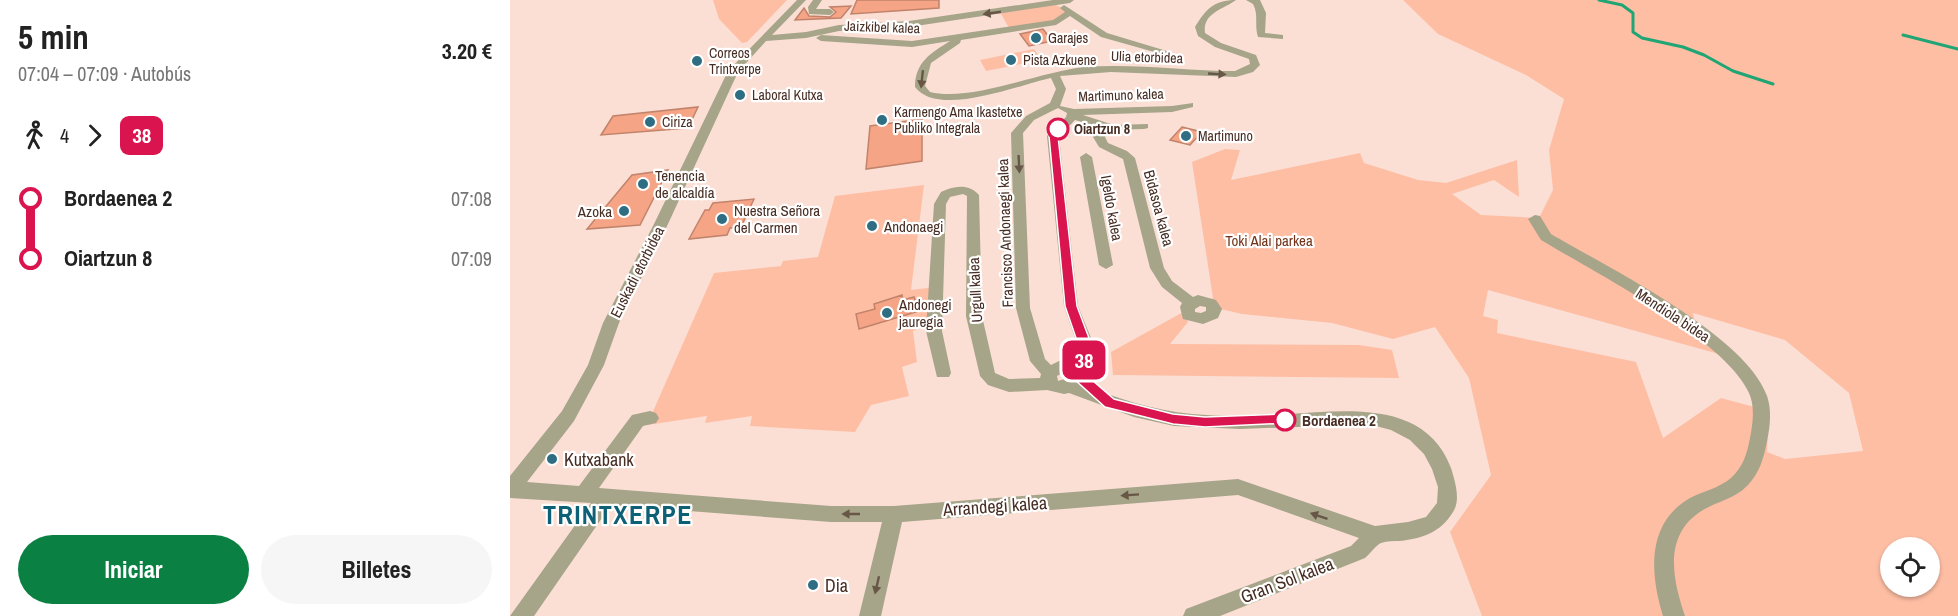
<!DOCTYPE html>
<html lang="es">
<head>
<meta charset="utf-8">
<style>
	:root { --surface:#fff; --page:#f6f6f6; --text:#222; --muted:#767676; --accent:#0b8043 }
	body { margin:0; font-family:"Archivo Narrow",sans-serif; background:var(--page); color:var(--text); height:100vh; display:flex; flex-direction:column; font-size:22px; white-space:nowrap }
	* { box-sizing:border-box; margin:0 }
	p { font-size:20px; color:var(--muted) }
	.icon { flex:none; width:33px; height:33px; fill:none; stroke:currentColor; stroke-width:2; stroke-linecap:round; stroke-linejoin:round }
	.map { position:relative; flex:1; overflow:hidden }
	.drawer { display:flex; flex-direction:column; background:var(--surface); width:510px }
	.drawer>* { flex:none }
	.badge { padding:0 12px; border-radius:9px; font-size:21px; line-height:39px }
	.controls { position:absolute; left:1370px; top:537px; display:grid; gap:12px }
	.controls a { display:grid; place-items:center; width:60px; height:60px; border-radius:50%; background:var(--surface); box-shadow:0 2px 4px #0004; font-size:30px }
	.map>.badge { position:absolute; translate:-50% -50%; box-shadow:0 0 0 3px #fff }
	.legs { display:flex; align-items:center; gap:9px; height:66px; padding:0 18px; font-size:20px }
	.legs p { margin-inline-start:auto }
	.head { display:flex; align-items:center; justify-content:space-between; height:102px; padding:0 18px }
	h1 { font-size:33px; font-weight:700; line-height:45px }
	.action { display:flex; gap:12px; margin-top:auto; padding:12px 18px }
	.action a { flex:1; height:69px; border-radius:36px; background:var(--accent); color:#fff; font-size:24px; font-weight:700; line-height:69px; text-align:center }
	.action a+a { background:var(--page); color:var(--text) }
	ul { padding:0 18px; list-style:none }
	li { display:flex; align-items:center; gap:21px; height:60px; font-size:22px }
	li i { display:grid; place-items:center; width:9px; height:100%; margin:0 8px; background:currentColor }
	li i::after { content:''; width:15px; height:15px; margin:-8px; border:4px solid; border-radius:50%; background:var(--surface) }
	li p { margin-inline-start:auto }
	li:first-child i { background:linear-gradient(#0000 50%,currentColor 0) }
	li:last-child i { background:linear-gradient(currentColor 50%,#0000 0) }
	main { display:flex; flex:1; min-height:0 }
	.map>svg:first-child { display:block }
	.green { fill:#febea4; fill-rule:evenodd }
	.lines { fill:none; stroke-linecap:round; stroke-linejoin:round }
	.stream { stroke:#20a574; stroke-width:3 }
	.building { fill:#f5a485; stroke:#c1836b; stroke-width:1.5 }
	.minor { fill:#a6a489; fill-rule:evenodd }
	.oneway { fill:#685747 }
	.line-1 { fill:#da144f; stroke:#fff; stroke-width:1.5 }
	.poi-dot { fill:#2e6d82; stroke:#fff; stroke-width:2 }
	.stop-1-dot { fill:#fff; stroke:#da144f; stroke-width:3 }
	.labels { text-anchor:middle; dominant-baseline:central; stroke-width:4.5; stroke-linejoin:round; paint-order:stroke }
	.far-street-label { font-size:14px; fill:#472d23; stroke:#fff }
	.far-poi-label { font-size:14px; fill:#472d23; stroke:#fff; text-anchor:start }
	.far-stop-label { font-size:14px; font-weight:bold; fill:#472d23; stroke:#fff; text-anchor:start }
	.poi-label { font-size:15px; fill:#472d23; stroke:#fff; text-anchor:start }
	.street-label { font-size:15px; fill:#472d23; stroke:#fff }
	.park-label { font-size:15px; fill:#733419; stroke:#fff }
	.stop-label { font-size:15px; font-weight:bold; fill:#472d23; stroke:#fff; text-anchor:start }
	.near-poi-label { font-size:18px; fill:#472d23; stroke:#fff; text-anchor:start }
	.near-street-label { font-size:18px; fill:#472d23; stroke:#fff }
	.near-district-label { font-size:26px; font-weight:bold; letter-spacing:1.5px; fill:#0e6076; stroke:#fff }
</style>
</head>
<body>
<main>
<section class="drawer">
<div class="head"><div><h1>5 min</h1><p>07:04 – 07:09 · Autobús</p></div><b>3.20 €</b></div>
<div class="legs"><svg class="icon" aria-label="walk" viewBox="0 0 24 24"><circle cx="13" cy="4" r="2"/><path d="M13 8l-2 6 4 7M11 14l-3 7M7 12l3-4h3l4 4"/></svg>4<svg class="icon" aria-label="forward" viewBox="0 0 24 24"><path d="M9 5l7 7-7 7"/></svg><b class="badge" style="background:#da144f;color:#fff">38</b></div>
<ul>
<li><i style="color:#da144f"></i><b>Bordaenea 2</b><p>07:08</p></li>
<li><i style="color:#da144f"></i><b>Oiartzun 8</b><p>07:09</p></li>
</ul>
<div class="action"><a>Iniciar</a><a>Billetes</a></div>
</section>
<div class="map">
<svg width="1448" height="616" viewBox="0 0 1448 616">
	<rect width="100%" height="100%" fill="#fbdfd5"/>
	<path class="green" d="M203,0h74l-40,42 -5,1 -23,-24z
		M893,0h555v616h-476l-32,-84 41,-57 -22,-97 -34,-51 -42,12 -61,-16 -90,-9 -44,-10 15,-6 -21,-136 33,-13 15,1 -9,30 129,-27 4,10 54,17 28,3 71,-23 2,37 -25,-17 -42,14 29,21 58,3 14,-28 -4,-40 15,-51 -38,-24 -88,-41zM978,290l249,69 -42,-36 -2,-10 92,27 64,53 14,58 -78,8 -18,-7 2,-41 -48,-13 -58,40 -27,-76 -139,-29 1,-13 -15,-4zM1380,548h39v38h-39z
		M544,4l15,8 -14,8 -46,8 -9,-16z
		M524,49l8,11 -56,11 -6,-11z
		M414,185l-13,105 25,-3 -2,36 -21,8 4,31 -15,5 7,29 -38,9 -16,27 -105,-6 2,-10 -47,7 2,-7 -60,9 67,-152 67,-7 2,-5 35,-4 17,-61z
		M675,311l3,11 -18,22 189,1 33,5 7,28 -286,-3 -2,-23z"/>
	<g class="lines">
		<path class="stream" d="M1089,0l23,5 11,8v19l9,6 41,9 21,8 29,16 40,13
			M1393,35l55,14"/>
	</g>
	<path class="building" d="M347,0h82v8l-88,6z
		M341,6l-10,12 -46,2 9,-12 5,8 21,1 6,-5 -6,-5z
		M533,29l9,12 -23,5 -9,-12z
		M188,107l-10,21 -87,7 12,-19z
		M412,119v42l-56,8 4,-43z
		M672,127l20,5 -12,13 -20,-5z
		M158,170l-28,55 -53,4 45,-54z
		M244,199l-13,28 -11,1 -3,7 -38,4 16,-29h4l4,-7z
		M392,295l1,5 11,-3 5,14 -60,18 -3,-15 19,-5 -1,-5z"/>
	<g class="lines">
		<path class="minor" d="M287,0h9l-34,35 34,-3 33,-7 70,-4 144,-21h21l-4,3 -161,24 -70,4 -33,7 -40,3 -28,31 -70,152 -49,99 -15,42 -30,56 -47,61 52,4 53,-71 18,-4 6,2 3,5 -3,5 -13,3 -44,62 232,18h63l344,-27 137,47 33,-4 18,-5 11,-14 1,-16 -6,-18 -8,-15 -14,-14 -19,-10 -15,-4 -23,-1 -113,4 -66,-3 -40,-9 -65,-24 -5,1 -17,-4 -38,2 -21,-7 -8,-9 -14,-60 1,-120 -4,-2 -13,3 -4,7 -4,127 9,42 -2,4h-12l-11,-46 8,-127 7,-12c12,-6 28,-9 38,3l3,121 13,57 14,6 31,-1 1,-4 -11,-13 -14,-53 -5,-175 15,-17 24,-13 6,-14 -5,-11c-33,7 -113,40 -136,9 0,-25 16,-34 35,-46l-38,6 -91,-6 -5,-3 5,-3 91,6 141,-21 12,-8 -5,-4 4,-3 43,28 63,19 -5,3 -64,-18 -31,-21 -14,9 -95,15 -1,3 -29,20 -6,23 5,6c41,10 109,-20 154,-25 50,-4 101,4 151,4l15,-7 -1,-5 -34,-12 -17,-11 -3,-9c11,-18 19,-27 41,-27 -12,9 -34,13 -31,33l16,10 35,12 4,10 -7,7 -17,5 -125,-5 -51,4 6,13 -6,17 14,3 98,-3 21,-3v4l-21,5 -89,3 31,10 34,-1v4l-4,1 -35,1 -4,7 3,6 19,8 8,7 29,110 8,13 21,16 5,-2 18,5 6,9 -4,9 -15,6 -20,-5 -3,-12 2,-4 -20,-16 -12,-19 -27,-109 -24,-12 -6,-10 6,-10 -24,-7 -16,17 19,169 13,32 2,20 -8,12 2,5 -5,9c36,15 71,26 110,30 31,3 64,2 95,0 59,-3 138,-15 164,54 4,13 10,32 2,44 -13,21 -30,26 -53,29 -6,0 -13,0 -19,2 -5,2 -11,11 -16,15l-145,58h-37l3,-7 165,-63 8,-8 -121,-43 -336,27 -21,94h-22l23,-94h-51l-220,-17 -77,111h-24l81,-113 -81,-5v-22l52,-65 26,-46 15,-42 51,-99 74,-153zM548,108l9,5 -1,4 -19,19 17,170 11,32 2,19 -4,6 -10,-4 -12,6 -6,-6 -15,-51 -7,-175 11,-13zM690,306l6,1v4l-5,2 -6,-1v-3zM554,372l6,2v3l-12,4 -1,-5z
			M303,0h9l-6,9h14l4,3 -4,3 -21,-1 -1,-7z
			M736,0h14l6,13 -1,20 18,2v4l-25,-2c-4,-12 1,-22 -5,-33z
			M576,153l6,4 21,108 -7,4 -7,-4 -19,-108z
			M1025,215l5,1 11,18c56,33 195,101 216,162 5,14 3,31 0,45 -3,17 -8,33 -20,45 -13,13 -29,15 -44,24 -40,24 -31,68 -18,106h-22c-13,-42 -17,-93 27,-118 14,-7 29,-10 41,-20 12,-11 16,-24 19,-40 3,-15 5,-32 -1,-45 -24,-54 -155,-121 -208,-153l-13,-21z"/>
	</g>
	<defs><path id="oneway-solid" d="M-6-.8H1V-3.2L6.5 0L1 3.2V.8H-6Z" transform="scale(1.5)"/></defs>
	<g class="oneway">
		<use href="#oneway-solid" transform="translate(482 13) rotate(172)"/>
		<use href="#oneway-solid" transform="translate(707 74) rotate(3)"/>
		<use href="#oneway-solid" transform="translate(412 79) rotate(96)"/>
		<use href="#oneway-solid" transform="translate(509 164) rotate(87)"/>
		<use href="#oneway-solid" transform="translate(620 495) rotate(176)"/>
		<use href="#oneway-solid" transform="translate(341 514) rotate(180)"/>
		<use href="#oneway-solid" transform="translate(809 516) rotate(-161)"/>
		<use href="#oneway-solid" transform="translate(367 585) rotate(103)"/>
	</g>
	<path class="line-1" d="M548,126l4,3 -4,7 19,170 12,32 2,20 -8,12 1,3 30,26 59,15 32,3 80,-3 6,6 -2,3 -84,4 -32,-3 -68,-17 -31,-28 -4,-9 9,-12 -3,-20 -11,-32 -16,-170z"/>
	<g class="poi-dot">
		<circle cx="526" cy="38" r="6"/>
		<circle cx="501" cy="60" r="6"/>
		<circle cx="187" cy="61" r="6"/>
		<circle cx="230" cy="95" r="6"/>
		<circle cx="372" cy="120" r="6"/>
		<circle cx="140" cy="122" r="6"/>
		<circle cx="676" cy="136" r="6"/>
		<circle cx="133" cy="184" r="6"/>
		<circle cx="114" cy="211" r="6"/>
		<circle cx="212" cy="219" r="6"/>
		<circle cx="362" cy="226" r="6"/>
		<circle cx="377" cy="313" r="6"/>
		<circle cx="42" cy="459" r="6"/>
		<circle cx="303" cy="585" r="6"/>
	</g>
	<g class="stop-1-dot">
		<circle cx="548" cy="129" r="10"/>
		<circle cx="775" cy="420" r="10"/>
	</g>
	<g class="labels">
		<g class="far-street-label">
			<text transform="translate(372 27) rotate(2)">Jaizkibel kalea</text>
			<text transform="translate(637 57) rotate(2)">Ulia etorbidea</text>
			<text transform="translate(611 95) rotate(-2)">Martimuno kalea</text>
		</g>
		<g class="far-poi-label">
			<text x="538" y="38">Garajes</text>
			<text x="199" y="53">Correos<tspan x="199" dy="16">Trintxerpe</tspan></text>
			<text x="513" y="60">Pista Azkuene</text>
			<text x="242" y="95">Laboral Kutxa</text>
			<text x="384" y="112">Karmengo Ama Ikastetxe<tspan x="384" dy="16">Publiko Integrala</tspan></text>
			<text x="152" y="122">Ciriza</text>
			<text x="688" y="136">Martimuno</text>
		</g>
		<g class="far-stop-label">
			<text x="564" y="129">Oiartzun 8</text>
		</g>
		<g class="poi-label">
			<text x="145" y="175">Tenencia<tspan x="145" dy="17">de alcaldía</tspan></text>
			<text x="224" y="210">Nuestra Señora<tspan x="224" dy="17">del Carmen</tspan></text>
			<text x="102" y="211" text-anchor="end">Azoka</text>
			<text x="374" y="226">Andonaegi</text>
			<text x="389" y="304">Andonegi<tspan x="389" dy="17">jauregia</tspan></text>
		</g>
		<g class="street-label">
			<text transform="translate(602 208) rotate(80)">Igeldo kalea</text>
			<text transform="translate(649 208) rotate(75)">Bidasoa kalea</text>
			<text transform="translate(495 233) rotate(-92)">Francisco Andonaegi kalea</text>
			<text transform="translate(127 272) rotate(-63)">Euskadi etorbidea</text>
			<text transform="translate(465 290) rotate(-93)">Urgull kalea</text>
			<text transform="translate(1163 315) rotate(33)">Mendiola bidea</text>
		</g>
		<g class="park-label">
			<text x="759" y="240">Toki Alai parkea</text>
		</g>
		<g class="stop-label">
			<text x="792" y="420">Bordaenea 2</text>
		</g>
		<g class="near-poi-label">
			<text x="54" y="459">Kutxabank</text>
			<text x="315" y="585">Dia</text>
		</g>
		<g class="near-street-label">
			<text transform="translate(485 506) rotate(-4)">Arrandegi kalea</text>
			<text transform="translate(777 580) rotate(-21)">Gran Sol kalea</text>
		</g>
		<g class="near-district-label">
			<text x="108" y="514">TRINTXERPE</text>
		</g>
	</g>
</svg>
<div class="controls">
<a><svg class="icon" aria-label="locate" viewBox="0 0 24 24"><circle cx="12" cy="12" r="6"/><path d="M12 2v4M12 18v4M2 12h4M18 12h4"/></svg></a>
</div>
<b class="badge" style="left:574px;top:360px;background:#da144f;color:#fff">38</b>
</div>
</main>
</body>
</html>
